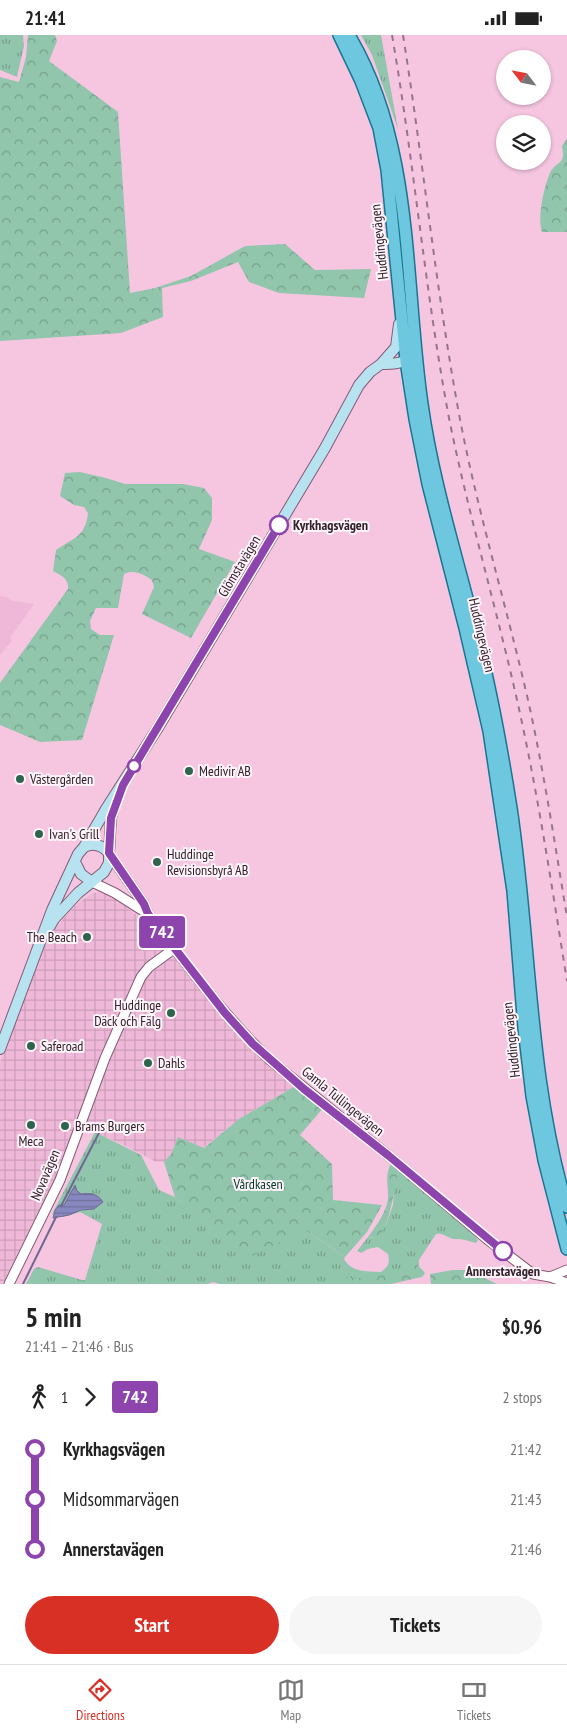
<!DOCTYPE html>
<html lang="en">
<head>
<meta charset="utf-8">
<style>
	:root { --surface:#fff; --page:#f6f6f6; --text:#222; --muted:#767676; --line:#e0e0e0; --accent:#d93025 }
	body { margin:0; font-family:"PT Sans Narrow",sans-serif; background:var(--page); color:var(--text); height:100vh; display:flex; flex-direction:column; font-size:19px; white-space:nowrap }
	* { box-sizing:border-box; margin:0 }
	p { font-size:16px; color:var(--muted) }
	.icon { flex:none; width:28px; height:28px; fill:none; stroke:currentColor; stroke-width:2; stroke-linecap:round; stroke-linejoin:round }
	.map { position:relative; height:1249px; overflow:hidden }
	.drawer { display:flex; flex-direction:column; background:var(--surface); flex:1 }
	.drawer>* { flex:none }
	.badge { padding:0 10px; border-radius:4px; font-size:18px; line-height:32px }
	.needle { width:32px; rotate:302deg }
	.fabs { position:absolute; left:496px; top:15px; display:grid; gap:10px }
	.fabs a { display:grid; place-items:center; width:55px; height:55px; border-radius:50%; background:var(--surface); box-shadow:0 1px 4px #0004; font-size:25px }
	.map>.badge { position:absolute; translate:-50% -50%; box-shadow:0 0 0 2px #fff }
	.legs { display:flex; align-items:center; gap:8px; height:55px; padding:0 25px; font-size:16px }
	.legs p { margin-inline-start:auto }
	.overview { display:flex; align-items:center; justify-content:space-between; height:85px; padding:0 25px }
	h1 { font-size:28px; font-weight:700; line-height:38px }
	.cta { display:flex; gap:10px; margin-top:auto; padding:10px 25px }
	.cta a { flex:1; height:58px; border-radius:30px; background:var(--accent); color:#fff; font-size:20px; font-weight:700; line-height:58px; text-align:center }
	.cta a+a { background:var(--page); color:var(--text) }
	ul { padding:0 25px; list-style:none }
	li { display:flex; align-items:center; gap:18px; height:50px; font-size:19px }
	li i { display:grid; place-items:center; width:8px; height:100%; margin:0 6px; background:currentColor }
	li i::after { content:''; width:12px; height:12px; margin:-6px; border:4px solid; border-radius:50%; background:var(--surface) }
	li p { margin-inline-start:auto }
	li:first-child i { background:linear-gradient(#0000 50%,currentColor 0) }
	li:last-child i { background:linear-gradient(currentColor 50%,#0000 0) }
	.status { display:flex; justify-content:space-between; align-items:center; height:35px; padding:0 25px; background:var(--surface); direction:ltr }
	.status svg { height:14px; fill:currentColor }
	.tab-bar { display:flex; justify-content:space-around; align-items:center; height:70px; border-top:1px solid var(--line); background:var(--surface); font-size:14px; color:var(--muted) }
	.tab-bar a { display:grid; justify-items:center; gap:2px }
	.tab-bar .on { color:var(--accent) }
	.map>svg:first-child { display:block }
	.built { fill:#efb8d8 }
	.industrial { fill:url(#industrial-grid) }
	.grass { fill:url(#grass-tufts) }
	.forest { fill:url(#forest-crowns) }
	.water { fill:url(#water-rules); stroke:#6e6993 }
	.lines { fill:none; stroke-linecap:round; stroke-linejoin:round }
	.stream { stroke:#6e6993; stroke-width:2 }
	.tertiary-casing { stroke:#855b74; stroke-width:11 }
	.secondary-casing { stroke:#855b74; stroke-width:12 }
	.primary-casing { stroke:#197592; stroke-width:14 }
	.tertiary { stroke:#fff; stroke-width:9 }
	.secondary { stroke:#b6e3ef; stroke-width:10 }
	.primary { stroke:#6dc8df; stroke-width:11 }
	.rail { stroke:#967588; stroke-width:2; stroke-dasharray:6 6; stroke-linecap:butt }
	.line-1-casing { stroke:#fff; stroke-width:11 }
	.line-1 { stroke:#8e44ad; stroke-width:8 }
	.stop-1-dot { fill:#fff; stroke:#8e44ad; stroke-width:2.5 }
	.poi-dot { fill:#2c644c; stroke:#fef4f9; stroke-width:2 }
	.labels { text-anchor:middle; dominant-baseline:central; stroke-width:4; stroke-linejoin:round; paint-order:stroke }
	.street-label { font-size:14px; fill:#32202b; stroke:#fef4f9 }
	.stop-label { font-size:14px; font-weight:bold; fill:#32202b; stroke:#fef4f9; text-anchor:start }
	.poi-label { font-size:14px; fill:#32202b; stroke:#fef4f9; text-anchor:start }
	.park-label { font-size:14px; fill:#003925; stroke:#fef4f9 }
</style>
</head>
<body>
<div class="status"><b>21:41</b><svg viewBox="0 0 49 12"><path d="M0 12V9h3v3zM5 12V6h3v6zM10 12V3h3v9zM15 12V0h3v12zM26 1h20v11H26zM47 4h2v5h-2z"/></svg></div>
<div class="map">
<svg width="567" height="1249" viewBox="0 0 567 1249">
	<defs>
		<pattern id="industrial-grid" width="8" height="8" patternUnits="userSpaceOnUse" patternTransform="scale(1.25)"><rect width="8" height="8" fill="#efb8d8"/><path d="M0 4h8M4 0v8" fill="none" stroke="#cd9eba"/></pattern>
		<pattern id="grass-tufts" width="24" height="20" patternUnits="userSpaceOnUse" patternTransform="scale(1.25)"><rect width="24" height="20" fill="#91c5ac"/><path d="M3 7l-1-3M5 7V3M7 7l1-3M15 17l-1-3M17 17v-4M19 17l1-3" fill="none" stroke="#77a08c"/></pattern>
		<pattern id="forest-crowns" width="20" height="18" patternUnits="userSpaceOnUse" patternTransform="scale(1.25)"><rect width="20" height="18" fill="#91c5ac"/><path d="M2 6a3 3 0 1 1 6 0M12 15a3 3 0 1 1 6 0" fill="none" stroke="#77a08c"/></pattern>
		<pattern id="water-rules" width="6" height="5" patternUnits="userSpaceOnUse" patternTransform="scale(1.25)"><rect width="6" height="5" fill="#8888c0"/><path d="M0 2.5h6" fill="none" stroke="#706f9c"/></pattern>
	</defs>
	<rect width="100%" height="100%" fill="#f6c6e1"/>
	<path class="built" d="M0,561l7,1 3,3 24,4 -24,34 2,3 -12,14z"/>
	<path class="industrial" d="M99,857l13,4 26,20 159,169 -58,34 -36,29 -25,-11 -7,17 -7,8h-8l-36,-19 -44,-18 -19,50 -54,109h-3v-222l30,-81 18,-42 18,-24 12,-12 15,-10z"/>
	<path class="grass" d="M0,0h23l1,11 -7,31 -17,-7z
		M361,0h20l17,94 -26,-74z
		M95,1097l46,23 18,35 16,7 6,5 7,-3 23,30 94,1 40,27 -1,2c8,14 23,12 37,13 8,-6 9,-9 7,-18l-10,-7 -10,2 -7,4 -4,-2 11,-14 7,1 11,-13 7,-20 1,-20 5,-15 76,66 3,4 -2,3c-8,-2 -13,-4 -20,-4 -8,0 -12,-7 -20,-5l-17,26v6l-14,5 -53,13h-133l-6,-2 -5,2h-182l8,-15 4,-2 44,13h3l17,-56 -22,-12 -17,5 -11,-3z"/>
	<path class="forest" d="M28,0h27l2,6 -8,20 69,51 12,181 25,-5 36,-12 54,-30 40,-2 30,26 56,-1 -7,29 -85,-5 -30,-11 -11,-20 -47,19 -29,7 1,29 -42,16 -121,8v-264l19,5 7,-25z
		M567,104v93h-25c-5,-14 2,-46 8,-59 7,-14 16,-6 12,-27z
		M80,437l26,6 19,6h58l21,4 8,10v22l-13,29 36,13 -44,76 -49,-24 12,-27 -2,-7c-9,-6 -18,-11 -28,-6l-6,34h-22l-6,13 1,8 9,6h14l-32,105 -42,2 -40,-17v-42l68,-94c1,-10 -7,-14 -15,-18l3,-21c19,-13 29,-13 32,-37l-4,-6 -10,-2 -14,-9 5,-23z
		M297,1050l27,22 -24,28 32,29 1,36 49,5 -15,27 -22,25 -40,-27 -59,29 -35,-30 -23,-29 -7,2 -6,-5 -11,-35 7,-8 7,-17 26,11 35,-29z
		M391,1129l8,6c-5,15 -9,63 -23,68 -2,0 -7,-1 -8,-1 8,-11 18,-24 20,-38 1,-12 -4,-24 3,-35z
		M416,1228l9,10 -3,4 -31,7h-54l6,-6h29z
		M453,1235h15l29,14h-66l-1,-10z"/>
	<path class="water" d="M75,1150l2,6 4,3c9,-1 16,-1 22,8l-9,7 -13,1 -12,5 -16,3 2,-8 4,-5h5z"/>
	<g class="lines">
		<path class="stream" d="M61,1171l40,-77
			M23,1249l33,-67"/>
		<defs>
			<path id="tertiary" d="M110,820l34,49 4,10c39,50 76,102 122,146l119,96 98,83 46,35 17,3 17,6
				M92,847l23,11 33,21
				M550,1242l17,-7
				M9,1249l51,-104 45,-122 36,-81 8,-10 26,-19"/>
			<path id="secondary" d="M381,329c10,0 22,0 30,-7
				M109,818l2,-35 5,-18
				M75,827l6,12 11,8
				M50,891l4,-7 24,-26 26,-21 5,-9v-10c-7,-8 -15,-11 -25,-6
				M0,1014l52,-139 26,-56 6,-7 22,-38 53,-83 166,-278 34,-63 11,-13 11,-8 15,-17 3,-23"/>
			<path id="primary" d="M339,0l22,46 18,47 8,42 19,191 9,58 13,65 37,144 24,103 24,160 11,137 8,68 12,64 23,89
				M349,0c66,111 55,246 73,369 11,79 36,156 55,233 15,56 25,114 34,171 20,133 17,269 56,399"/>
		</defs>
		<use href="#tertiary" class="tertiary-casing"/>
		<use href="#secondary" class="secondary-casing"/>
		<use href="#primary" class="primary-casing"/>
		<use href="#tertiary" class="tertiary"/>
		<use href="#secondary" class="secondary"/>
		<use href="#primary" class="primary"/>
		<path class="rail" d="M392,0c22,127 33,256 57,383 19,95 47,188 68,282 21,93 35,188 50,281
			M403,0c20,126 33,254 56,379 18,96 47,190 69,286 16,72 27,145 39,217"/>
	</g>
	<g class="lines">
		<defs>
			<path id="line-1" d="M279,490l-156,260 -12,33 -2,35 35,51 4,10 77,99 28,31 51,45 85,67 114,95"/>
		</defs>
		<use href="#line-1" class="line-1-casing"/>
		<use href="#line-1" class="line-1"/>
	</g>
	<g class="stop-1-dot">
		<circle cx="279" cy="490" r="9"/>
		<circle cx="134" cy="731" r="6"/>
		<circle cx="503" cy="1216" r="9"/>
	</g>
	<g class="poi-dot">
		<circle cx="189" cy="736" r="5"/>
		<circle cx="20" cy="744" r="5"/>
		<circle cx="39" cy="799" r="5"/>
		<circle cx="157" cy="827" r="5"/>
		<circle cx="87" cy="902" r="5"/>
		<circle cx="171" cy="978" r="5"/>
		<circle cx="31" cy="1011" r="5"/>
		<circle cx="148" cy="1028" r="5"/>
		<circle cx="31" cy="1090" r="5"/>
		<circle cx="65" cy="1091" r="5"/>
	</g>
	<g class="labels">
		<g class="street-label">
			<text transform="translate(379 207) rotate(-96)">Huddingevägen</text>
			<text transform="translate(239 531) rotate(-59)">Glömstavägen</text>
			<text transform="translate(482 600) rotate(77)">Huddingevägen</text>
			<text transform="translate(511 1005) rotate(-96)">Huddingevägen</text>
			<text transform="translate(343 1066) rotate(39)">Gamla Tullingevägen</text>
			<text transform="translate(45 1140) rotate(-67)">Novavägen</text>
		</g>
		<g class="stop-label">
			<text x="293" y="490">Kyrkhagsvägen</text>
			<text x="503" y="1236" text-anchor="middle">Annerstavägen</text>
		</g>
		<g class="poi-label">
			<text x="199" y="736">Medivir AB</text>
			<text x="30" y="744">Västergården</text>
			<text x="49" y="799">Ivan's Grill</text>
			<text x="167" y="819">Huddinge<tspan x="167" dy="16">Revisionsbyrå AB</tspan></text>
			<text x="77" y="902" text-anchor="end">The Beach</text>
			<text x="161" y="970" text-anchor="end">Huddinge<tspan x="161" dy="16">Däck och Fälg</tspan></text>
			<text x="41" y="1011">Saferoad</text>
			<text x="158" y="1028">Dahls</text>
			<text x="75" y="1091">Brams Burgers</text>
			<text x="31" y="1106" text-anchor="middle">Meca</text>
		</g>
		<g class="park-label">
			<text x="258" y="1149">Vårdkasen</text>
		</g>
	</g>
</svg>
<div class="fabs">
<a><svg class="needle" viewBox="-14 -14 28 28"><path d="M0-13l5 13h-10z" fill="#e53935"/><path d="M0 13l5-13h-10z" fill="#767676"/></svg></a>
<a><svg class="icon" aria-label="layers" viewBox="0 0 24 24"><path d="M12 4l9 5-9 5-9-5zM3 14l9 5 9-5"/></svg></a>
</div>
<b class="badge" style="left:162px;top:897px;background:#8e44ad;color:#fff">742</b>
</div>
<section class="drawer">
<div class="overview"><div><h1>5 min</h1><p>21:41 – 21:46 · Bus</p></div><b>$0.96</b></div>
<div class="legs"><svg class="icon" aria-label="walk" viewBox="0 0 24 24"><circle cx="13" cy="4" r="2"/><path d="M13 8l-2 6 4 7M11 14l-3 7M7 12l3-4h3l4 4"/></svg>1<svg class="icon" aria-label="forward" viewBox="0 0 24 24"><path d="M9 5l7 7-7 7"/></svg><b class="badge" style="background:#8e44ad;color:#fff">742</b><p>2 stops</p></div>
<ul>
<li><i style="color:#8e44ad"></i><b>Kyrkhagsvägen</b><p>21:42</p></li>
<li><i style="color:#8e44ad"></i><span>Midsommarvägen</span><p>21:43</p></li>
<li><i style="color:#8e44ad"></i><b>Annerstavägen</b><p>21:46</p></li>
</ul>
<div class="cta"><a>Start</a><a>Tickets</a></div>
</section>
<nav class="tab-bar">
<a class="on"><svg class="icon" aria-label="directions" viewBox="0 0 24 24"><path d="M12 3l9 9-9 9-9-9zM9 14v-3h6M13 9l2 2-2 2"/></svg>Directions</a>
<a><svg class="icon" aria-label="map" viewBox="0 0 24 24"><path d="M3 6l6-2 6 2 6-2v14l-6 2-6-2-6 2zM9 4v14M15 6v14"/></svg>Map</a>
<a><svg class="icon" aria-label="tickets" viewBox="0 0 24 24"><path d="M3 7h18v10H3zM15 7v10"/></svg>Tickets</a>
</nav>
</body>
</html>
